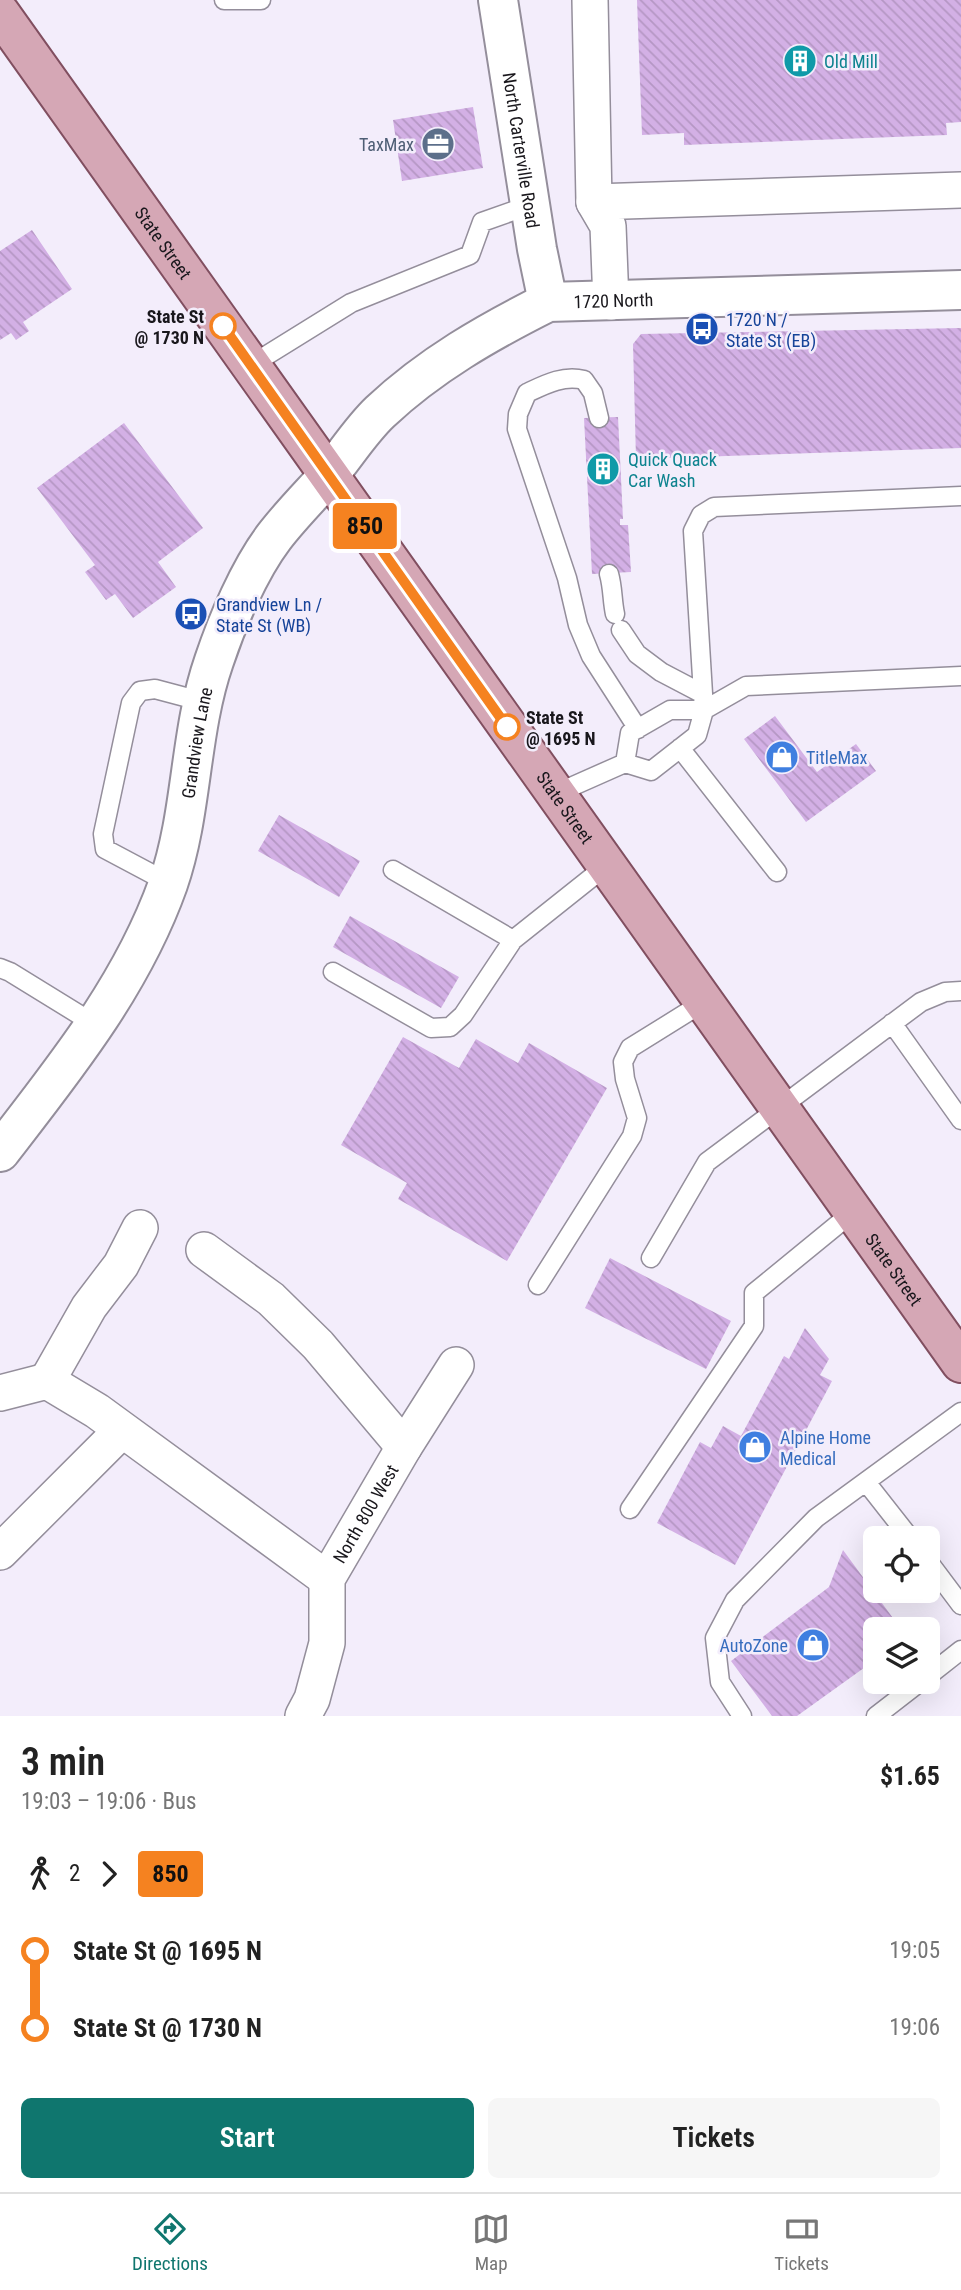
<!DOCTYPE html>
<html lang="en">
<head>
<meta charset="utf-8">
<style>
	:root { --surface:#fff; --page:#f6f6f6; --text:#222; --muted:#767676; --line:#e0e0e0; --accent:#0f766e }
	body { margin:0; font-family:"Roboto Condensed",sans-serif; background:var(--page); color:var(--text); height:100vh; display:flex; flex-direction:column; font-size:26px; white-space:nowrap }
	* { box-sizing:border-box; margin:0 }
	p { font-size:23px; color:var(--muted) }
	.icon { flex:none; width:38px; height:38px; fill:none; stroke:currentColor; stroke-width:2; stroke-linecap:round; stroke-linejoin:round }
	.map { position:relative; height:1716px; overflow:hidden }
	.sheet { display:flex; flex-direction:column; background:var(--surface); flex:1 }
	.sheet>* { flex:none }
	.badge { padding:0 14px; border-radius:5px; font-size:24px; line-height:46px }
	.fabs { position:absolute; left:863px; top:1526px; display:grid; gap:14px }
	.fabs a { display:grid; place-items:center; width:77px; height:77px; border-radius:10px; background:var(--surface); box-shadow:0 7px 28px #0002; font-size:35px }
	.map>.badge { position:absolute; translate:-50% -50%; box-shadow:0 0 0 4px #fff }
	.legs { display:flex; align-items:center; gap:10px; height:77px; padding:0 21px; font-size:23px }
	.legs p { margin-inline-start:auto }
	.overview { display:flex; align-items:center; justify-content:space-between; height:119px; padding:0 21px }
	h1 { font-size:38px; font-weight:600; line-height:52px }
	.primary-button { display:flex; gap:14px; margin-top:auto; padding:14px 21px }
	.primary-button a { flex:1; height:80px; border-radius:10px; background:var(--accent); color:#fff; font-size:28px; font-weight:600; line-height:80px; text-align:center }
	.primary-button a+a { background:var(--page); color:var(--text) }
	ul { padding:0 21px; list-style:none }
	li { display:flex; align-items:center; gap:24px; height:77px; font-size:26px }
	li i { display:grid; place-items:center; width:10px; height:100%; margin:0 9px; background:currentColor }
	li i::after { content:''; width:18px; height:18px; margin:-9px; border:5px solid; border-radius:50%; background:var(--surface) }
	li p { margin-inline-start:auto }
	li:first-child i { background:linear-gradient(#0000 50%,currentColor 0) }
	li:last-child i { background:linear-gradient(currentColor 50%,#0000 0) }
	.dock { display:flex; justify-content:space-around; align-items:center; height:98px; border-top:2px solid var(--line); background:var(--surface); font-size:19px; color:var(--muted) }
	.dock a { display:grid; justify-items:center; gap:4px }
	.dock .current { color:var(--accent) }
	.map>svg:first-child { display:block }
	.building { fill:url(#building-back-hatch) }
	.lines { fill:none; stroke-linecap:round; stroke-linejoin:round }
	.service-casing { stroke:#948e9b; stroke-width:21 }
	.minor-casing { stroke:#948e9b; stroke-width:38 }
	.tertiary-casing { stroke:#948e9b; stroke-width:42 }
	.primary-casing { stroke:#814f60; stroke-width:42 }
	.service { stroke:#fff; stroke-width:18 }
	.minor { stroke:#fff; stroke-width:35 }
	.tertiary { stroke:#fff; stroke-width:38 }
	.primary { stroke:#d5a7b5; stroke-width:38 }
	.line-1-casing { stroke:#fff; stroke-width:16 }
	.line-1 { stroke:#f58220; stroke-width:10 }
	.stop-1-dot { fill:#fff; stroke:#f58220; stroke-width:3.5 }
	.labels { text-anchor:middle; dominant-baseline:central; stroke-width:5; stroke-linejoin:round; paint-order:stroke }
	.culture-label { font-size:18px; fill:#0d838f; stroke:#f3edfb; text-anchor:start }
	.service-label { font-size:18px; fill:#4e5e75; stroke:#f3edfb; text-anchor:end }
	.street-label { font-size:18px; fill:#19171c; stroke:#f3edfb }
	.stop-label { font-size:18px; font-weight:bold; fill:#19171c; stroke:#f3edfb; text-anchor:end }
	.transit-label { font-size:18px; fill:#164399; stroke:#f3edfb; text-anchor:start }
	.shop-label { font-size:18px; fill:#366cbe; stroke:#f3edfb; text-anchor:start }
</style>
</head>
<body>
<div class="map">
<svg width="961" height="1716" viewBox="0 0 961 1716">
	<defs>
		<pattern id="building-back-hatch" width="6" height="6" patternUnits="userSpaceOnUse" patternTransform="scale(1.75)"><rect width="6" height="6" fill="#d3b0e5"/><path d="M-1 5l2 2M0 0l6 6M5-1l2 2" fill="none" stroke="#b597c4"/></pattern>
	</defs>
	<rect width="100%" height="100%" fill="#f3edfb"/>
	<path class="building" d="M637,0h324v122l-15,1 1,12 -263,10v-12l-42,2z
		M473,107l10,61 -81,13 -9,-61z
		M32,230l40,59 -49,33 6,9 -13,9 -5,-7 -11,7v-89z
		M961,328v120l-325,11 -3,-115 8,-10z
		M618,417l5,102h-3v6h8l3,47 -39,2 -8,-156z
		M124,423l79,105 -45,34 18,25 -43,31 -18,-24 -9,6 -21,-28 10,-7 -58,-77z
		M775,716l42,56 39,-28 20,27 -70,51 -62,-83z
		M279,815l81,46 -21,36 -81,-46z
		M350,916l109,61 -18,31 -108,-61z
		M403,1037l56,31 17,-29 42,24 11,-20 78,45 -100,173 -109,-62 9,-16 -66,-38z
		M610,1258l121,63 -25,48 -121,-61z
		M805,1328l24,31 -9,16 12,6 -97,184 -78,-42 43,-81 11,6 12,-22 18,10 43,-80 5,3z
		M843,1550l58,79h-26v31l-78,56h-25l-41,-55 98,-74z"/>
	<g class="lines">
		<defs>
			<path id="service" d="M224,0h37
				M251,365l100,-62 119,-48 12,-33 48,-17
				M599,418l-6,-25 -9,-13c-21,-5 -38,4 -57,13l-9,21 -1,15 50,149 11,47 13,31 47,73
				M961,496l-247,11 -13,8 -8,16 11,179 42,-24 215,-10
				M609,574c4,14 3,26 6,40
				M621,630l16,24 24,18 42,22
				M680,748l97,124
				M555,794l70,-31 26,8 46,-36 7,-25h-34l-40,23 -5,30
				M393,870l120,70 93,-74
				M169,883l-64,-34 -2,-15 28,-131 9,-12 15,-2 49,13
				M0,968l10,4 86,53
				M333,972l98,56 19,-1 13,-12 50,-75
				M892,1023l69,97
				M651,1258l56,-96 214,-160 24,-10 16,-1
				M538,1285l94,-149 5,-18 -12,-39 -2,-17 7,-14 74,-46
				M866,1482l44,56
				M630,1509l124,-183v-33l99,-81
				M928,1561l33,44
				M928,1676l33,-26
				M742,1716l-22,-34 -5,-44 20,-38 81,-82 145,-106
				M876,1716l44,-34"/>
			<g id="minor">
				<path d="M590,0l4,202"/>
				<path d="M611,302l-3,-76 -14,-24 367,-12"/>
				<path d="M204,1250l67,49 47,46 86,102"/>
				<path d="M47,1381l42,-74 32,-42 19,-37"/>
				<path d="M0,1393l47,-12 50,30 230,168"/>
				<path d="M0,1552l121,-121"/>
				<path id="s1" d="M303,1716l9,-17 15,-56v-64l77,-132 52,-82"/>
			</g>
			<g id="tertiary">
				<path id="s2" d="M498,0l39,249 11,53"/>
				<path id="s3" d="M0,1152c65,-84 132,-167 168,-268 25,-72 21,-151 46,-223 13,-39 35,-91 60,-124 16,-21 35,-40 53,-60 18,-21 33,-46 53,-65 50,-47 108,-80 168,-110l413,-12"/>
			</g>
			<g id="primary">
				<path id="s4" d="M0,13l961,1350"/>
			</g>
		</defs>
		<use href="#service" class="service-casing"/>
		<use href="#minor" class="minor-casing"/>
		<use href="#tertiary" class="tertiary-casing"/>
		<use href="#primary" class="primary-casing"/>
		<use href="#service" class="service"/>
		<use href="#minor" class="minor"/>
		<use href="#tertiary" class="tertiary"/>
		<use href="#primary" class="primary"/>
	</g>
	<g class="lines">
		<defs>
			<path id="line-1" d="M223,326l284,401"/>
		</defs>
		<use href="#line-1" class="line-1-casing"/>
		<use href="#line-1" class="line-1"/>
	</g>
	<defs>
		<symbol id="building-disc" viewBox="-11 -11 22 22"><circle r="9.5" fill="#0f9aa8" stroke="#f3edfb"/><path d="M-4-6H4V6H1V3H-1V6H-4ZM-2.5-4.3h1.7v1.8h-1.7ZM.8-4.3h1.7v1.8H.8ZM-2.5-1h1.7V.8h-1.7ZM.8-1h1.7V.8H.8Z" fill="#fff"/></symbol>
		<symbol id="office-disc" viewBox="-11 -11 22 22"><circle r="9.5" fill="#5c6f8a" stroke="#f3edfb"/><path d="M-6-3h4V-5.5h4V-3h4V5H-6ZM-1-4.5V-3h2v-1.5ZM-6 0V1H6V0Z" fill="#fff"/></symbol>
		<symbol id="bus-disc" viewBox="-11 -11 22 22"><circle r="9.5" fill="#1a4fb4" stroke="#f3edfb"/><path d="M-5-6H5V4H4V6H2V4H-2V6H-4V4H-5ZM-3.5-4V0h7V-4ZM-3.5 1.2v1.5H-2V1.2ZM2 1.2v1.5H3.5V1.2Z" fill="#fff"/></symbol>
		<symbol id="shop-disc" viewBox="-11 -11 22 22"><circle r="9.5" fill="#3f7fe0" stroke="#f3edfb"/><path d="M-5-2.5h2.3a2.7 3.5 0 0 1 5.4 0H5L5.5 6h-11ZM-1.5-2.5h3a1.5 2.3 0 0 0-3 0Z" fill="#fff"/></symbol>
	</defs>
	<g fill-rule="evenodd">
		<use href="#building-disc" x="781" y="42" width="38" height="38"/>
		<use href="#office-disc" x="419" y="125" width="38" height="38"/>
		<use href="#bus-disc" x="683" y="310" width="38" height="38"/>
		<use href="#building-disc" x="584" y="450" width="38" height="38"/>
		<use href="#bus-disc" x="172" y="595" width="38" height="38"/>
		<use href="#shop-disc" x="763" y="738" width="38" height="38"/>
		<use href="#shop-disc" x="736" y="1428" width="38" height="38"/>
		<use href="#shop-disc" x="794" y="1626" width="38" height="38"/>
	</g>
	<g class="stop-1-dot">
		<circle cx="223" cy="326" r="12"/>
		<circle cx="507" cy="727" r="12"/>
	</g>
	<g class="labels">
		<g class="culture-label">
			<text x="824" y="61">Old Mill</text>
			<text x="628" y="459">Quick Quack<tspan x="628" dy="21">Car Wash</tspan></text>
		</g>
		<g class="service-label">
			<text x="414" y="144">TaxMax</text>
		</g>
		<g class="street-label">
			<text stroke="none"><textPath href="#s2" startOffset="152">North Carterville Road</textPath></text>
			<text stroke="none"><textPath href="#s4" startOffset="282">State Street</textPath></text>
			<text stroke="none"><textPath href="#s3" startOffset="1115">1720 North</textPath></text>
			<text stroke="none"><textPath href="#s3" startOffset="462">Grandview Lane</textPath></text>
			<text stroke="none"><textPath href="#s4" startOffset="975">State Street</textPath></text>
			<text stroke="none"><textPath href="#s4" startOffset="1542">State Street</textPath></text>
			<text stroke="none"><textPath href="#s1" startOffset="217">North 800 West</textPath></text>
		</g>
		<g class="stop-label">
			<text x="204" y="316">State St<tspan x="204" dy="21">@ 1730 N</tspan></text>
			<text x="526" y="717" text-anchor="start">State St<tspan x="526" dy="21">@ 1695 N</tspan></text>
		</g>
		<g class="transit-label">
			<text x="726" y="319">1720 N /<tspan x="726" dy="21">State St (EB)</tspan></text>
			<text x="216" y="604">Grandview Ln /<tspan x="216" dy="21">State St (WB)</tspan></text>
		</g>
		<g class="shop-label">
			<text x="806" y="757">TitleMax</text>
			<text x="780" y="1437">Alpine Home<tspan x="780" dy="21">Medical</tspan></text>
			<text x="788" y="1645" text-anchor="end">AutoZone</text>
		</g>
	</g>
</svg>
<div class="fabs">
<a><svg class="icon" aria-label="locate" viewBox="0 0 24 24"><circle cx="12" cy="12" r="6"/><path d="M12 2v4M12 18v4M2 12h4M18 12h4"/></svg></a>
<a><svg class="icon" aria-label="layers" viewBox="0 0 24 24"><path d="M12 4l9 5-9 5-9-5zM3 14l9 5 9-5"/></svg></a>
</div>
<b class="badge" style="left:365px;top:526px;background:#f58220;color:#111">850</b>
</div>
<section class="sheet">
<div class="overview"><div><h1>3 min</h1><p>19:03 – 19:06 · Bus</p></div><b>$1.65</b></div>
<div class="legs"><svg class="icon" aria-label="walk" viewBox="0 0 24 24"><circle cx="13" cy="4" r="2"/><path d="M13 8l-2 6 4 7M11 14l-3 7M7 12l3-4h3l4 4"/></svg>2<svg class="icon" aria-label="forward" viewBox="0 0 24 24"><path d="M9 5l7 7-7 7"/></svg><b class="badge" style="background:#f58220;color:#111">850</b></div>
<ul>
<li><i style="color:#f58220"></i><b>State St @ 1695 N</b><p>19:05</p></li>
<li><i style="color:#f58220"></i><b>State St @ 1730 N</b><p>19:06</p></li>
</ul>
<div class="primary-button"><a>Start</a><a>Tickets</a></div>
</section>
<nav class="dock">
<a class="current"><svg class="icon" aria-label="directions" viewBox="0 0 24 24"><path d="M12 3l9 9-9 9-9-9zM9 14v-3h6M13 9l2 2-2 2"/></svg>Directions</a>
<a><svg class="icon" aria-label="map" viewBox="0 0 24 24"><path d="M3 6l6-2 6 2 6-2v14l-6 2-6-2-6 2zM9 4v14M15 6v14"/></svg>Map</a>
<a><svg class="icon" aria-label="tickets" viewBox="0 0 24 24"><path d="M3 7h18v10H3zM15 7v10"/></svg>Tickets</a>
</nav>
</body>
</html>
